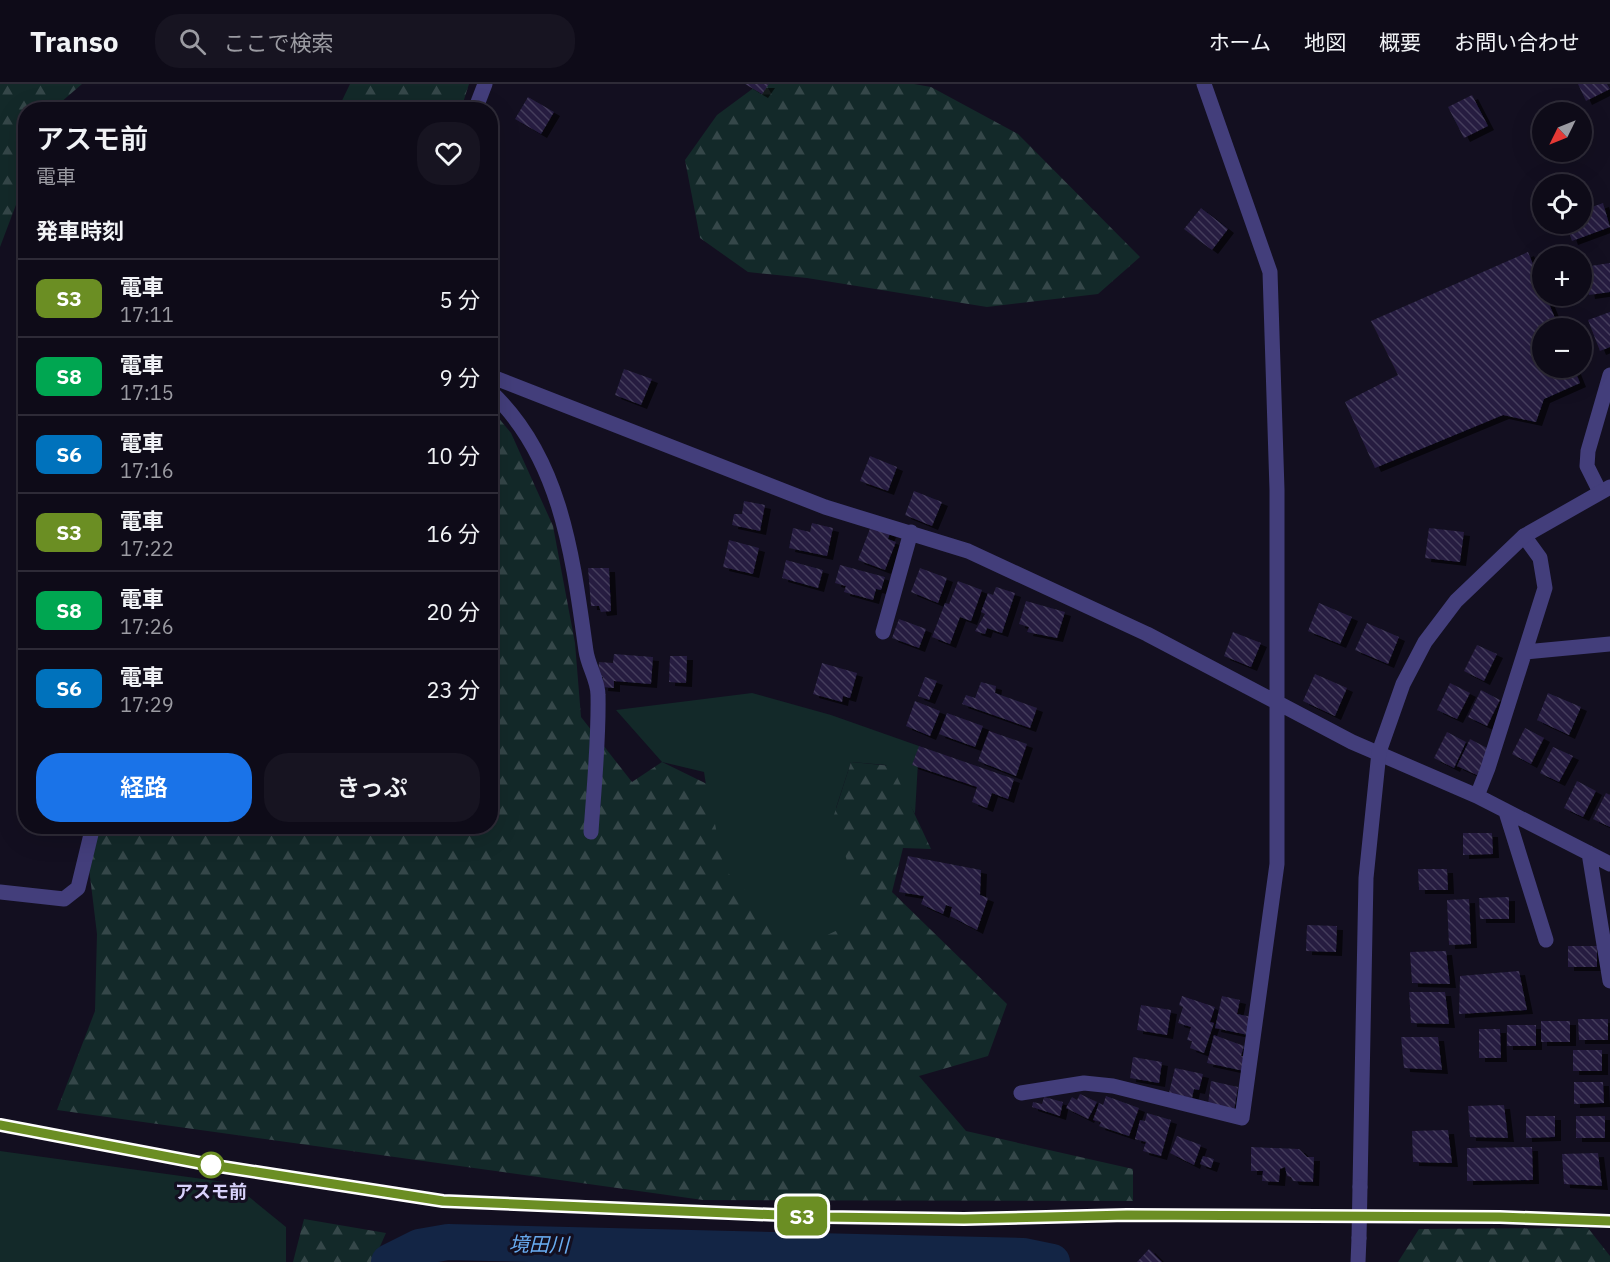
<!DOCTYPE html>
<html lang="ja">
<head>
<meta charset="utf-8">
<style>
	:root { --surface:#0e0b18; --page:#171421; --text:#f1f3f6; --muted:#9b9ba2; --line:#2e2b37; --accent:#1a73e8 }
	body { margin:0; font-family:"IBM Plex Sans","Noto Sans JP",sans-serif; background:var(--page); color:var(--text); height:100vh; display:flex; flex-direction:column; font-size:22px; white-space:nowrap }
	* { box-sizing:border-box; margin:0 }
	p { font-size:20px; color:var(--muted) }
	.icon { flex:none; width:33px; height:33px; fill:none; stroke:currentColor; stroke-width:2; stroke-linecap:round; stroke-linejoin:round }
	.map { position:relative; flex:1; overflow:hidden }
	.panel { position:absolute; left:18px; top:18px; width:480px; height:732px; display:flex; flex-direction:column; background:var(--surface); border-radius:24px; box-shadow:0 6px 24px #0002,0 0 0 2px var(--line) }
	.panel>* { flex:none }
	.badge { padding:0 12px; border-radius:9px; font-size:21px; line-height:39px }
	.needle { width:39px; rotate:227deg }
	.tools { position:absolute; left:1532px; top:18px; display:grid; gap:12px }
	.tools a { display:grid; place-items:center; width:60px; height:60px; border-radius:50%; background:var(--surface); box-shadow:0 6px 24px #0002,0 0 0 2px var(--line); font-size:30px }
	.map>.badge { position:absolute; translate:-50% -50%; box-shadow:0 0 0 3px #fff }
	h2 { padding:0 18px; font-size:22px; line-height:54px }
	.round { display:grid; place-items:center; flex:none; width:63px; height:63px; border-radius:24px; background:var(--page) }
	.overview { display:flex; align-items:center; justify-content:space-between; height:102px; padding:0 18px }
	h1 { font-size:28px; font-weight:600; line-height:45px }
	.cta { display:flex; gap:12px; margin-top:auto; padding:12px 18px }
	.cta a { flex:1; height:69px; border-radius:24px; background:var(--accent); color:#fff; font-size:24px; font-weight:600; line-height:69px; text-align:center }
	.cta a+a { background:var(--page); color:var(--text) }
	ul { padding:0; list-style:none }
	li { display:flex; align-items:center; gap:18px; height:78px; padding:0 18px; border-top:2px solid var(--line) }
	li div { flex:1 }
	li b { display:block; font-size:22px }
	li em { font-style:normal }
	li .badge { min-width:66px; font-weight:700; text-align:center }
	header { display:flex; align-items:center; gap:36px; box-sizing:border-box; height:84px; padding:0 30px; background:var(--surface); border-bottom:2px solid var(--line) }
	header strong { font-size:28px }
	nav { display:flex; gap:33px; margin-inline-start:auto; font-size:21px }
	.search { width:420px; height:54px; background:var(--page); display:flex; align-items:center; gap:15px; box-sizing:border-box; padding:0 21px; border-radius:24px; color:var(--muted); font-size:22px }
	.map>svg:first-child { display:block }
	.grass { fill:#132929 }
	.forest { fill:url(#forest-firs) }
	.lines { fill:none; stroke-linecap:round; stroke-linejoin:round }
	.river { stroke:#132545; stroke-width:36 }
	.building { fill:url(#building-back-hatch); filter:url(#shadow) }
	.minor { stroke:#433e7b; stroke-width:15 }
	.tertiary { stroke:#433e7b; stroke-width:15 }
	.rail-casing { stroke:#14c7e5; stroke-width:7 }
	.rail { stroke:#130f20; stroke-width:4.5; stroke-dasharray:14; stroke-linecap:butt }
	.tertiary-bridge { stroke:#433e7b; stroke-width:15 }
	.line-casing { stroke:#fff; stroke-width:14 }
	.line { stroke:#6b8e23; stroke-width:9 }
	.stop-dot { fill:#fff; stroke:#6b8e23; stroke-width:3 }
	.labels { text-anchor:middle; dominant-baseline:central; stroke-width:6; stroke-linejoin:round; paint-order:stroke }
	.stop-label { font-size:18px; font-weight:bold; fill:#d8d2fb; stroke:#130f20 }
	.water-label { font-size:20px; font-style:italic; fill:#69adf2; stroke:#130f20 }
</style>
</head>
<body>
<header>
<strong>Transo</strong>
<div class="search"><svg class="icon" aria-label="search" viewBox="0 0 24 24"><circle cx="10" cy="10" r="6"/><path d="M15 15l6 6"/></svg>ここで検索</div>
<nav><a>ホーム</a><a>地図</a><a>概要</a><a>お問い合わせ</a></nav>
</header>
<div class="map">
<svg width="1610" height="1178" viewBox="0 0 1610 1178">
	<defs>
		<pattern id="forest-firs" width="22" height="20" patternUnits="userSpaceOnUse" patternTransform="scale(1.5)"><rect width="22" height="20" fill="#132929"/><path d="M5 1l3.5 6h-7zM16 11l3.5 6h-7z" fill="#354749"/></pattern>
		<pattern id="building-back-hatch" width="6" height="6" patternUnits="userSpaceOnUse" patternTransform="scale(1.5)"><rect width="6" height="6" fill="#251d3f"/><path d="M-1 5l2 2M0 0l6 6M5-1l2 2" fill="none" stroke="#443d5c"/></pattern>
		<filter id="shadow"><feDropShadow dx="6" dy="4" stdDeviation="0" flood-color="#0009"/></filter>
	</defs>
	<rect width="100%" height="100%" fill="#130f20"/>
	<path class="grass" d="M752,609l79,22 88,31 -4,68 -29,-49 -35,-3 -15,46 31,117 -65,23 -84,-83 -14,-93 -42,-10 -46,-52z
		M0,1067l232,32 54,44v35h-286z"/>
	<path class="forest" d="M0,0h82l-29,25 -27,1 -1,71 -25,66z
		M350,0h119l-8,25h-123z
		M759,0h155l17,3 87,47 122,123 -42,37 -111,13 -180,-29 -59,-6 -48,-34 -15,-78 32,-45z
		M491,325l20,24 42,93 22,117 6,74 51,65 30,-20 45,22 17,85 78,78 61,-29 -29,-103 17,-53 41,4 39,83 -28,-1 -11,44 115,112 -19,52 -69,20 47,55 167,38v32l-430,-1 -646,-90 38,-99 2,-77 -13,-107 406,-1z
		M304,1135l82,14 -13,29h-80z
		M1588,1144l22,28v6h-212l21,-33z"/>
	<g class="lines">
		<path class="river" d="M389,1178l30,-15 29,-5 575,14 29,6"/>
	</g>
	<path class="building" d="M745,0h24l-7,10z
		M1578,0h29l3,5 -24,12z
		M1472,11l16,31 -24,12 -16,-31z
		M528,13l26,15 -13,22 -26,-15z
		M1603,119l7,24 -38,14 -6,-17h15v-13z
		M1201,124l27,21 -16,21 -28,-21z
		M1528,168l14,34v10h4l13,32h-17v40h32l6,15 -36,16 -8,23 -33,-7 -128,53 -30,-66 53,-27 -27,-54z
		M1610,179v29l-21,3 -5,-28z
		M1610,228v35l-10,4 -12,-31z
		M624,285l28,10 -11,26 -26,-10z
		M870,372l27,11 -9,24 -28,-10z
		M914,407l28,11 -10,24 -27,-11z
		M744,417l21,4 -5,26 -28,-6 2,-11h8z
		M812,439l21,5 -6,28 -38,-8 4,-20 17,4z
		M871,442l19,7 -2,6 8,3 -11,28 -27,-10z
		M1429,444l35,4 -4,30 -35,-4z
		M729,456l30,8 -6,26 -30,-7z
		M786,476l37,10 -5,18 -36,-10z
		M840,481l45,12 -4,13 -5,-1 -3,11 -29,-8 2,-6 -11,-3z
		M588,484h21l2,43 -10,1 -2,-6h-8z
		M920,484l27,10 -9,25 -27,-11z
		M958,497l24,9 -11,31 -11,-4 -10,27 -18,-7 13,-34 4,1z
		M996,503l19,6 -13,40 -15,-5 -2,6 -10,-3 10,-17 -4,-2 7,-19 5,2z
		M1026,517l39,11 -8,26 -30,-6 2,-5 -10,-3z
		M1319,519l33,14 -12,27 -32,-13z
		M899,535l27,10 -7,19 -27,-10z
		M1367,539l32,14 -11,27 -33,-14z
		M1233,548l28,11 -10,24 -27,-11z
		M1477,561l20,9 -13,27 -20,-10z
		M614,570l39,3 -2,27 -37,-3v7l-12,-1 1,-10h-5l1,-15 14,1z
		M670,572h17l-1,27 -17,-1z
		M822,579l35,10 -7,25 -7,-2 -1,6 -29,-8z
		M1315,590l32,14 -12,28 -32,-15z
		M925,593l12,4 -8,19 -11,-4z
		M981,598l15,4 -1,7 42,15 -7,20 -68,-24 4,-9 9,3z
		M1450,599l20,10 -13,26 -20,-9z
		M1481,606l19,10 -13,26 -19,-9z
		M1548,609l33,14 -12,28 -32,-15z
		M915,617l25,10 -10,25 -24,-10z
		M947,629l36,13 -8,21 -36,-13z
		M1525,644l19,10 -13,26 -19,-10z
		M989,647l38,13 -11,32 -38,-15z
		M1447,648l19,10 -12,26 -20,-10z
		M1470,655l19,10 -12,26 -20,-9z
		M919,662l95,33 -6,20 -16,-6 -5,15 -15,-6 5,-15 -65,-22z
		M1553,663l20,9 -14,26 -19,-9z
		M1577,697l19,10 -13,26 -19,-9z
		M1606,709l4,2v32l-17,-8z
		M1463,749h29l1,21 -30,1z
		M908,772l73,14 -1,25 8,3 -11,32 -27,-14 2,-9 -6,-2 -3,9 -22,-10 3,-8 -25,-4z
		M1418,785h29l1,21h-29z
		M1509,813v22h-29l-1,-21z
		M1469,815l2,45 -22,1 -2,-45z
		M1307,841l30,1 -1,26 -30,-1z
		M1568,862h29v21h-29z
		M1446,867l4,33 -38,-1 -2,-31z
		M1519,887l8,39 -68,4 1,-38z
		M1409,908h36l4,32 -38,-1z
		M1182,912l33,11 -5,15 4,1 -10,30 -14,-5 2,-7 -5,-1 4,-13 -13,-4 5,-16 -4,-2z
		M1222,912l18,4 -3,14 15,3 -4,18 -33,-7z
		M1141,921l30,5 -4,25 -30,-5z
		M1578,935h30v21h-29z
		M1541,937h29v21h-29z
		M1507,941h29v21h-29z
		M1479,945h21l1,29h-22z
		M1214,951l30,11 -3,10 6,1 -3,14 -37,-8z
		M1401,953h37l4,33 -38,-2z
		M1573,966h29v21h-29z
		M1133,973l29,5 -3,21 -29,-5z
		M1175,984l28,6 -4,16 -5,-1 -2,9 -23,-5z
		M1211,997l27,6 -4,24 -26,-7z
		M1574,998h29l1,21 -30,1z
		M1080,1010l17,8 -9,17 -22,-11 6,-11 5,3z
		M1106,1012l33,12 -10,28 -30,-10 2,-4 -8,-2 6,-17 4,2z
		M1044,1013l19,5 -3,14 -28,-9 1,-5 9,2z
		M1504,1021l4,33 -38,-1 -2,-31z
		M1147,1029l24,7 -10,36 -18,-5 3,-9 -11,-3 5,-19 5,1z
		M1526,1032h29v21l-29,1z
		M1576,1032h29v22h-29z
		M1448,1046l4,33 -39,-1 -1,-31z
		M1177,1052l24,9 -7,20 -24,-12z
		M1251,1063l48,2 8,8h7l-1,25 -20,-1 -2,-4 -4,-1 -2,-9 -5,2 -1,13 -17,-1 1,-10h-12z
		M1532,1063l1,33 -66,1v-33z
		M1598,1069l4,33 -38,-2 -2,-30z
		M1203,1072l11,3 -3,9 -11,-4z
		M1149,1165l13,13h-25z"/>
	<g class="lines">
		<path class="minor" d="M475,26l10,-26
			M490,292l335,131 143,44 179,83 205,108 125,54 133,68
			M490,307c72,67 83,168 96,260 2,15 12,29 12,44 1,45 -4,92 -7,137
			M1600,408l-13,-26 1,-15 22,-76
			M883,548l28,-100
			M1525,568l85,-8
			M1477,712l11,-28 57,-180 -5,-30 -16,-22
			M1506,728l40,128
			M1589,769l21,128
			M0,808l64,7 14,-11 15,-62
			M1021,1009l63,-10 29,3 129,32 35,-254v-374l-7,-218 -66,-188"/>
		<path class="tertiary" d="M1360,1103l6,-309 13,-126 24,-68 22,-42 31,-41 68,-65 86,-49
			M1358,1178l1,-24"/>
		<defs>
			<path id="rail" d="M0,1041l211,40 232,36 382,16 139,2 139,-4 397,2 110,3"/>
		</defs>
		<use href="#rail" class="rail-casing"/>
		<use href="#rail" class="rail"/>
		<path class="tertiary-bridge" d="M1359,1154l1,-51"/>
	</g>
	<g class="lines">
		<defs>
			<path id="line" d="M0,1041l211,40 232,36 382,16 139,2 163,-4 373,2 110,4"/>
		</defs>
		<use href="#line" class="line-casing"/>
		<use href="#line" class="line"/>
	</g>
	<circle class="stop-dot" cx="211" cy="1081" r="12"/>
	<g class="labels">
		<g class="stop-label">
			<text x="211" y="1107">アスモ前</text>
		</g>
		<g class="water-label">
			<text transform="translate(539 1160) rotate(1)">境田川</text>
		</g>
	</g>
</svg>
<div class="tools">
<a><svg class="needle" viewBox="-14 -14 28 28"><path d="M0-13l5 13h-10z" fill="#e53935"/><path d="M0 13l5-13h-10z" fill="#9b9ba2"/></svg></a>
<a><svg class="icon" aria-label="locate" viewBox="0 0 24 24"><circle cx="12" cy="12" r="6"/><path d="M12 2v4M12 18v4M2 12h4M18 12h4"/></svg></a>
<a>+</a>
<a>−</a>
</div>
<b class="badge" style="left:802px;top:1132px;background:#6b8e23;color:#fff">S3</b>
<section class="panel">
<div class="overview"><div><h1>アスモ前</h1><p>電車</p></div><a class="round"><svg class="icon" aria-label="heart" viewBox="0 0 24 24"><path d="M12 20l-8-8c-3-5 5-10 8-4 3-6 11-1 8 4z"/></svg></a></div>
<h2>発車時刻</h2>
<ul>
<li><span class="badge" style="background:#6b8e23;color:#fff">S3</span><div><b>電車</b><p>17:11</p></div><em>5 分</em></li>
<li><span class="badge" style="background:#00a651;color:#fff">S8</span><div><b>電車</b><p>17:15</p></div><em>9 分</em></li>
<li><span class="badge" style="background:#0072bc;color:#fff">S6</span><div><b>電車</b><p>17:16</p></div><em>10 分</em></li>
<li><span class="badge" style="background:#6b8e23;color:#fff">S3</span><div><b>電車</b><p>17:22</p></div><em>16 分</em></li>
<li><span class="badge" style="background:#00a651;color:#fff">S8</span><div><b>電車</b><p>17:26</p></div><em>20 分</em></li>
<li><span class="badge" style="background:#0072bc;color:#fff">S6</span><div><b>電車</b><p>17:29</p></div><em>23 分</em></li>
</ul>
<div class="cta"><a>経路</a><a>きっぷ</a></div>
</section>
</div>
</body>
</html>
